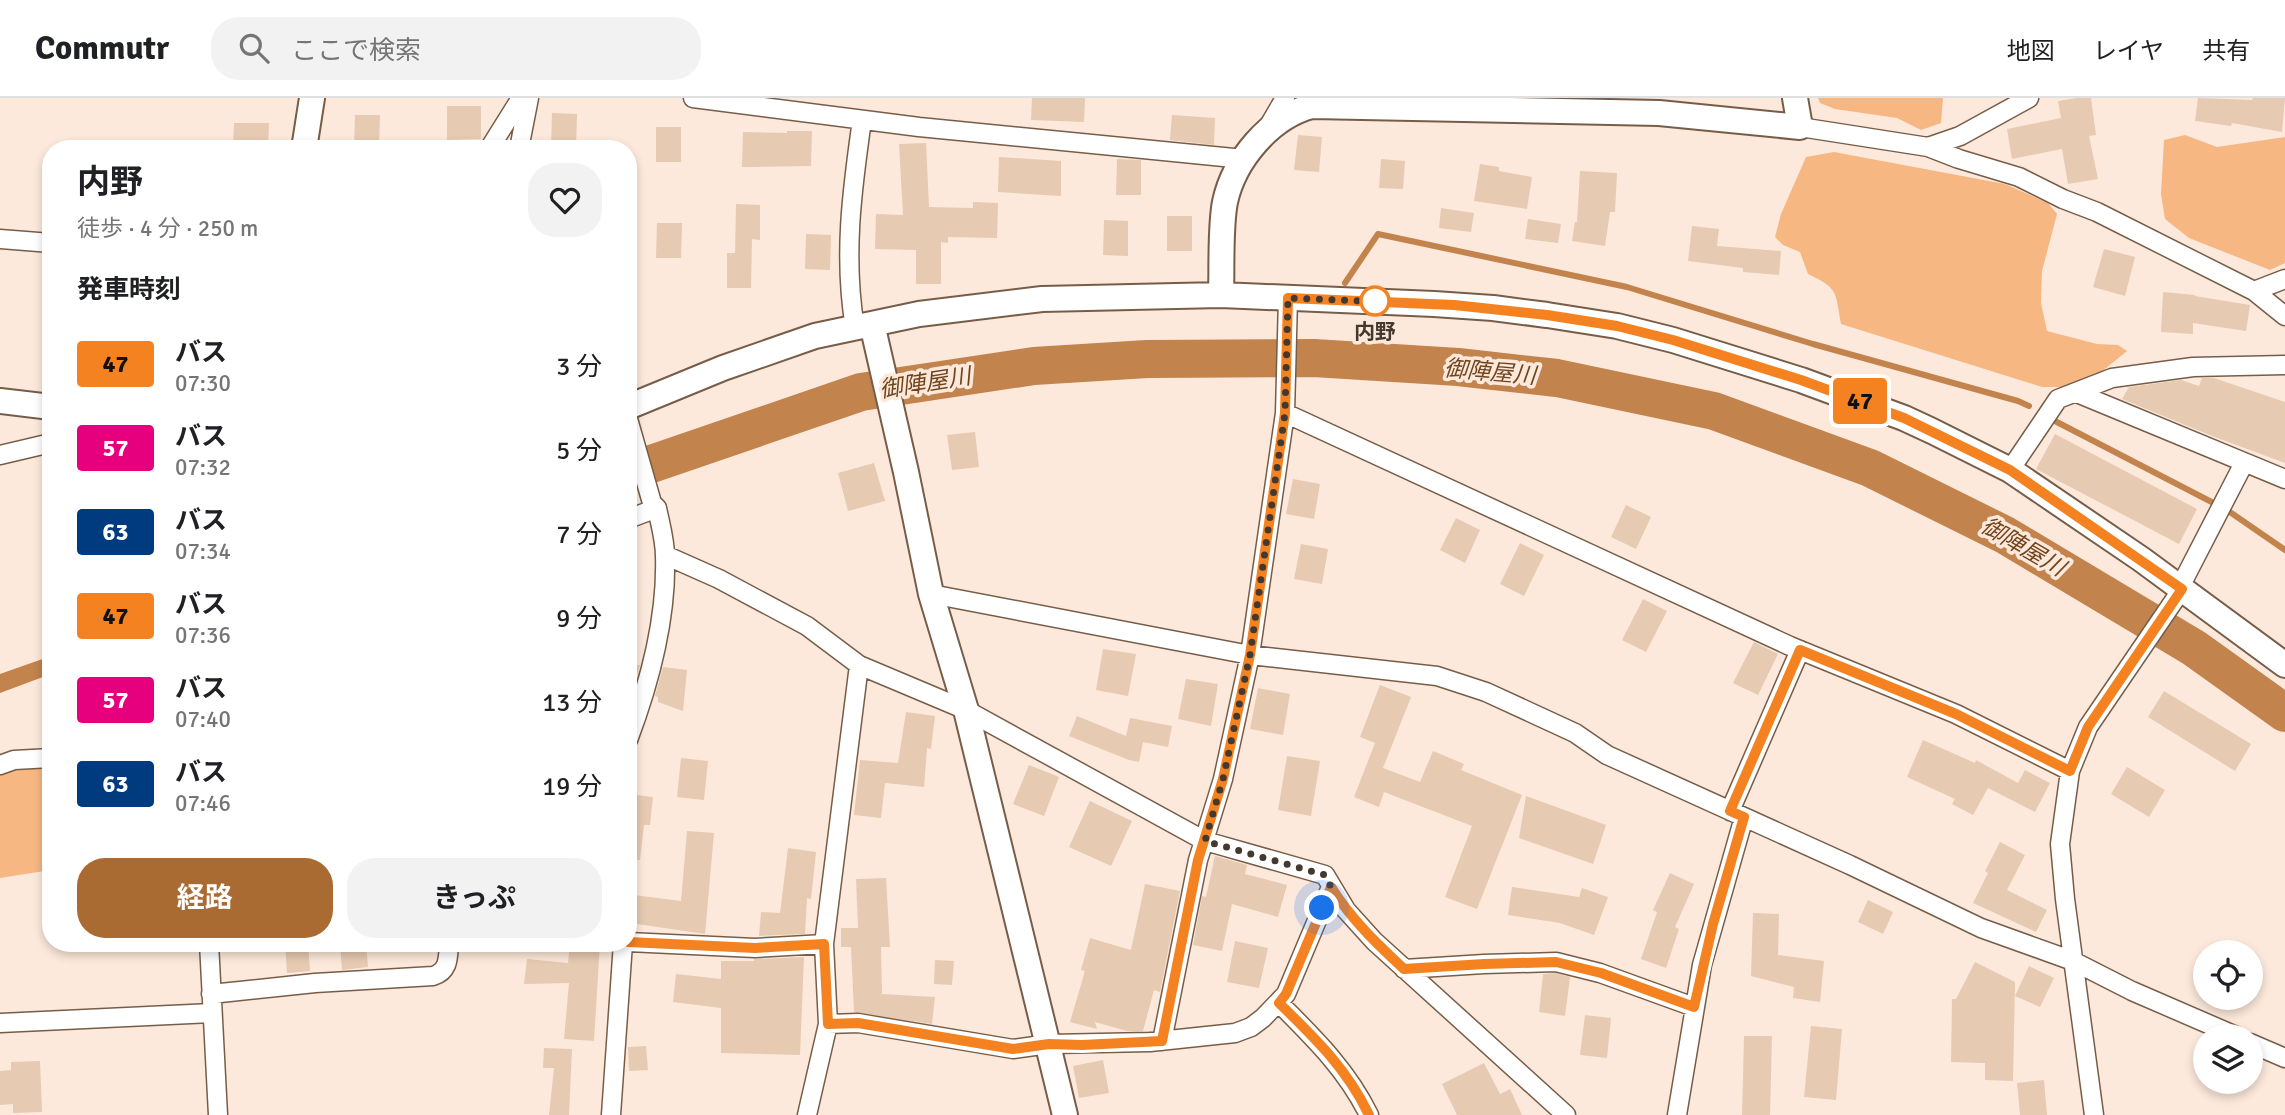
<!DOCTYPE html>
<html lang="ja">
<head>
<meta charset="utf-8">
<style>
	:root { --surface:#fff; --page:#f2f2f2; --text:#202124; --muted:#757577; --line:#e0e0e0; --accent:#aa6b32 }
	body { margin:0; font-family:Signika,"Noto Sans JP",sans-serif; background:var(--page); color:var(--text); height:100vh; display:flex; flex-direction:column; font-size:26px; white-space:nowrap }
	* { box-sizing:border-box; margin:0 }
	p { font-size:23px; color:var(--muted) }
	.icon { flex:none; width:38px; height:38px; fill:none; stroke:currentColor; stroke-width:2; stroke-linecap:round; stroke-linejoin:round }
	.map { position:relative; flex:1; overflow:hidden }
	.sheet { position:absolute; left:42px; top:42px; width:595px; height:812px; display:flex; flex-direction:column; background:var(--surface); border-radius:28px; box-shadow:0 4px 10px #0003 }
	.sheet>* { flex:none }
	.badge { padding:0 14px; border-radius:5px; font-size:24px; line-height:46px }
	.controls { position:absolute; left:2193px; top:842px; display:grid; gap:14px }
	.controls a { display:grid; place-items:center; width:70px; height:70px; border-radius:50%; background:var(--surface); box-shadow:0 4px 10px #0003; font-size:35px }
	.you { position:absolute; width:35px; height:35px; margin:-18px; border:5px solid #fff; border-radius:50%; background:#1a73e8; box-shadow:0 0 0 10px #1a73e833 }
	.map>.badge { position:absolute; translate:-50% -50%; box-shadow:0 0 0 4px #fff }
	h2 { padding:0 35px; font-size:26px; line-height:63px }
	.round { display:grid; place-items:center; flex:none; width:74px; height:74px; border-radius:28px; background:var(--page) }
	.overview { display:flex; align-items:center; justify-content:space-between; height:119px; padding:0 35px }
	h1 { font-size:33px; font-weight:700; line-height:52px }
	.cta { display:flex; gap:14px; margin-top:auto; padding:14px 35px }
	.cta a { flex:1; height:80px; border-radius:28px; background:var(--accent); color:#fff; font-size:28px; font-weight:700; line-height:80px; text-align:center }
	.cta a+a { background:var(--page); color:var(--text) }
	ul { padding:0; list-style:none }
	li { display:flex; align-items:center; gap:21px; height:84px; padding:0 35px }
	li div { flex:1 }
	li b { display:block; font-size:26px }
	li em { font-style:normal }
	li .badge { min-width:77px; font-weight:700; text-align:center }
	header { display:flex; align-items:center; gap:42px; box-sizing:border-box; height:98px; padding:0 35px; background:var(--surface); border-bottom:2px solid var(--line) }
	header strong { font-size:33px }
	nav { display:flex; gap:38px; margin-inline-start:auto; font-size:24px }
	.search { width:490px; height:63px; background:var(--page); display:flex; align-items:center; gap:18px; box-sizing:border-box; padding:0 24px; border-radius:28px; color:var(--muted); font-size:26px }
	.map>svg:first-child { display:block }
	.green { fill:#f7b783 }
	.water { fill:#c3834c }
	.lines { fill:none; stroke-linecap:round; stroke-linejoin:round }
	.stream { stroke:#c3834c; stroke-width:6 }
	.river { stroke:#c3834c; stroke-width:38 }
	.building { fill:#e7cab2 }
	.street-casing { stroke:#775d48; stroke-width:21 }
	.secondary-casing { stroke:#775d48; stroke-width:28 }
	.street { stroke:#fff; stroke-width:18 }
	.secondary { stroke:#fff; stroke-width:24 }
	.line-casing { stroke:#fff; stroke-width:16 }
	.line { stroke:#f58220; stroke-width:10 }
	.walk { stroke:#44392f; stroke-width:7; stroke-dasharray:0 12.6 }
	.stop-dot { fill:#fff; stroke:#f58220; stroke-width:3.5 }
	.labels { text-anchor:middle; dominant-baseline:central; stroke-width:7; stroke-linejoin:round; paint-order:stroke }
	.stop-label { font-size:21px; font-weight:bold; fill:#44392f; stroke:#fce9db }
	.water-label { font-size:23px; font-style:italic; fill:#71441c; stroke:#fce9db }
</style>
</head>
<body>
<header>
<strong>Commutr</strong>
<div class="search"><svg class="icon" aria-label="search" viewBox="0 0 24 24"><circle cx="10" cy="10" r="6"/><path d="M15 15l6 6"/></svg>ここで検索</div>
<nav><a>地図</a><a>レイヤ</a><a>共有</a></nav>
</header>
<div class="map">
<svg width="2285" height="1017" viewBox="0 0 2285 1017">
	<rect width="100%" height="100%" fill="#fce9db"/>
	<path class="green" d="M1818,0h125l-2,25 -20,7 -24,-12 -62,-9 -15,-6z
		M2185,37l32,12 68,-10v126l-15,7 -81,-32 -24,-19 -4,-25 3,-54z
		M1834,54l171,32 43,19 9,11 -15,57 -1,32 6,28 50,13 21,1 9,6 -32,26 -26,10h-27l-201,-63c-6,-33 -2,-35 -33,-50l-8,-22 -17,-7 -8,-8 6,-23 25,-57z
		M51,660v112l-51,8v-112z"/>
	<path class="water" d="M51,558v18l-51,19v-19z"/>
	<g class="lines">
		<path class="stream" d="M1345,185l33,-49 249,53 186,57 205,57 11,5
			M2053,322l174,90 58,40"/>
		<path class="river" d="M628,374l233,-80 173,-26 113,-7 167,-1 144,9 99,11 157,33 156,57 135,67 189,113 91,65"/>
	</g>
	<path class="building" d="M1032,0h53l-1,24 -53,-2z
		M2077,0h14l5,37 -7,1 9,43 -30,5 -6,-35 -50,10 -5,-30 54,-11 -3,-17z
		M2198,0l54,2 1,-2h32l-3,34 -50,-9 -1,3 -36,-5z
		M447,8h34v33l-34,1z
		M552,15l25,1 -1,35 -25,-1z
		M355,17h25l-1,34h-25z
		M1172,17l43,3 -1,27 -44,-5z
		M234,25h35l-1,25 -35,-1z
		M656,29h25v35h-25z
		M787,33h25l-1,35 -69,1 1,-35 44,1z
		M1298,37l24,2 -3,35 -25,-2z
		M926,45l3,64 44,1v-6l25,1 -1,35 -49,-1v6l-7,-1v42h-25v-34l-41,-1 1,-35 27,1 -4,-71z
		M999,59l62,4v35l-63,-4z
		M1117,61l24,1v35h-25z
		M1381,61l24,2 -2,28 -24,-1z
		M1480,66l19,3v4l33,6 -5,32 -53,-8z
		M1580,73l37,2 -2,39h-5l-5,34 -33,-5 3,-19h2z
		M736,106l24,1v35l-8,-1 -1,49h-24v-35h8z
		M1441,110l33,5 -3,19 -32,-4z
		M1167,118h25v35h-25z
		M1528,121l33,5 -3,19 -33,-4z
		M1104,122l24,1v35l-25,-1z
		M657,125h25l-1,35h-25z
		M1692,128l27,3 -2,17 64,5 -2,24 -36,-3v-4l-55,-7z
		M806,136l25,1 -1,35 -25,-1z
		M2104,151l31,8 -10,39 -32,-9z
		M2163,194l32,3v1l55,9 -4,26 -53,-8v11l-32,-2z
		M2202,280h12l71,24v61l-73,-27 -90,-37 7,-12 52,-7 18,6z
		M975,334l4,35 -27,3 -5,-35z
		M2055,336l142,75 -18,35 -143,-75z
		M874,365l11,38 -37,10 -10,-38z
		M1293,381l27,5 -6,35 -28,-5z
		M1626,407l25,12 -15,32 -25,-12z
		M1456,420l24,12 -15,33 -25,-13z
		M1520,445l24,12 -20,41 -24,-12z
		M1301,446l27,5 -6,35 -28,-5z
		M1643,501l24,12 -21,41 -24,-12z
		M1754,544l24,12 -20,41 -25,-12z
		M1103,551l33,5 -8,42 -32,-6z
		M628,566l12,1 -8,29h-4z
		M663,569l24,3 -4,41 -25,-9v-5l-3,-1z
		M1186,581l32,5 -7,42 -33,-7z
		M1380,587l31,12 -28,71 37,14 13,-31 31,13 -3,6 61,25 -45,114 -32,-12 27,-71 -88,-34 -5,15 -25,-10 21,-54 -15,-6z
		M1258,590l32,6 -7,41 -33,-6z
		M2164,593l87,53 -16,27 -87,-54z
		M906,614l29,4 -4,33 -4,-1 -3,39 -39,-4 -4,35 -27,-3 6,-55 38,3z
		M1077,618l49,20 4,-18 42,8 -4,21 -25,-5 -4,20 -10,-2 -60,-24z
		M1923,642l52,23 1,-3 42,23 7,-13 25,13 -15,29 -47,-24 -15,27 -21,-11 3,-5 -48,-22z
		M1287,658l33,5 -9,55 -33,-6z
		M681,660l27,3 -4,39 -27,-3z
		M1029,667l30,12 -15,39 -31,-12z
		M2127,669l38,23 -16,27 -38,-23z
		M628,696l25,3 -3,28h-6l-4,35 -12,-1z
		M1526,698l80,29 -13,39 -74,-26z
		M1090,703l42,20 -21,45 -42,-19z
		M687,733l27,2 -9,101 -75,-11 4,-28 47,6z
		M2000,744l25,13 -18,35 40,20 -11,22 -63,-29 15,-30 -3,-2z
		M788,750l28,4 -5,47 -4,-1 -2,36 -46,2 2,-24 19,1z
		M1215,758l32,9 -2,9 42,11 -9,32 -46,-13 -10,47 -29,-6 9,-49 4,1z
		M1670,775l24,11 -19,43 4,2 -13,39 -25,-9 16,-47 -4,-2z
		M886,780l4,69h-9l1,47 53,3 -3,27 -78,-12 -3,-65h-10v-19h17l-2,-49z
		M1145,786l35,7 -20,101 -6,-2 -11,41h-16l-32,-9 2,7 -27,-7 15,-51 -4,-1 9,-32 41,12z
		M1512,789l67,10 3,-9 26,9 -14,38 -34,-12 -52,-8z
		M1868,802l25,12 -10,22 -25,-12z
		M1753,815l26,1 -1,41 46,6 -4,41 -27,-4 1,-11 -43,-11z
		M1235,843l33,7 -9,40 -32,-6z
		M285,845h23l2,28 -23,2z
		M340,845h26l2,24 -26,3z
		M570,845h30l-6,98 -30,-2 5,-56 -45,1 3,-25 41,4z
		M804,859l-4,98 -79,-2v-45l-48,-6 3,-28 45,5v-18h33v-2z
		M935,862l19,1 -2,24 -18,-1z
		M1975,864l40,20 -2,99 -28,-1v-17l-34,-1 1,-63h4z
		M2029,868l25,12 -14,29 -25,-11z
		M1555,875l15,4 -5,39 -26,-4 4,-38z
		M1585,917l26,3 -4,40 -27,-3z
		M1811,928l31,3 -6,71 -32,-3z
		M1744,938h28l-2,79h-28z
		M646,948l2,24 -19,1 -1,-24z
		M544,950l28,1 -3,66h-20l5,-47h-11z
		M1103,962l6,33 -30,5 -6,-32z
		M40,963l2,51 -29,1v-9l-13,1v-34l11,-1v-8z
		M1484,965l16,31 10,-5 12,26h-65l-15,-31z
		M2044,982l3,35h-27l-3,-32z"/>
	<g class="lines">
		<defs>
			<path id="street" d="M693,0l226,29 325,32
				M1268,29l17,-29
				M1800,29l128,20 31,12 60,18 44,22 34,13 157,79 31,25
				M1928,49l32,-11 69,-38
				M489,51l32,-51
				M519,51l10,-51
				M0,141l51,4
				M2254,193l31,-12
				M855,230c-12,-71 -3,-138 7,-208
				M2077,295l208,86
				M1285,315l505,233 166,68 114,57
				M628,321l24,84 5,5 -29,11
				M0,357l51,-12
				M2010,372l48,-71 54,-21 81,-11 92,-2
				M665,457l54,24 88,47 52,39 107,45 239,131 120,34 21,35 28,31 192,174
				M2180,489l64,-124
				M931,496l319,61 187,21 49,16 89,41 32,22 243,110 131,63 92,33 59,30 104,45
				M628,642c22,-58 39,-122 37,-184 0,-16 -5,-33 -8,-48
				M0,667l14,-5 37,-2
				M1730,713l70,-161
				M628,844l127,6 69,-4
				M209,845l9,172
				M1404,871l80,-5 72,-2 44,11 94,34
				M211,896l104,-11 118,-7c16,-5 15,-18 16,-33
				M1279,905c35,35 68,67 90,112
				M0,925l212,-10
				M828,926l30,-1 155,26 36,-5 101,-2 85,-9 16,-6 12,-9 23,-24 45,-107
				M1162,943l36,-181 25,-81 27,-124 35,-242 3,-115
				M2250,945l35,15
				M611,1017l12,-172
				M807,1017l21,-91 -4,-80 35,-279
				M1677,1017l25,-150 42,-148
				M2094,1017l-29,-216 -5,-55 10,-73 18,-44 94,-138"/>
			<path id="secondary" d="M304,51l8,-51
				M1221,197c1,-27 -1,-68 4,-93 9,-42 45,-85 87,-96l347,7 141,14 -5,-29
				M872,226l34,148 25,122 35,116 99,405
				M0,303l51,6
				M628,309l95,-39 92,-32 104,-22 123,-15 179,-4 213,9 59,4 54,7 70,11 56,14 128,40 103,38 28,13 78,39 131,89 144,106"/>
		</defs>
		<use href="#street" class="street-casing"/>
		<use href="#secondary" class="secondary-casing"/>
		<use href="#street" class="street"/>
		<use href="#secondary" class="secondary"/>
	</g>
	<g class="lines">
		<defs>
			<path id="line" d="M628,844l127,6 69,-4 4,80 30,-1 155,26 36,-5 33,1 80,-4 36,-181 25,-81 27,-124 35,-242 3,-115 166,7 93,10 70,11 56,14 128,40 103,38 106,52 172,119 -94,138 -18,44 -114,-57 -156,-64 -70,161 14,6 -31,107 -19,83 -93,-34 -45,-11 -72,2 -80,5c-28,-26 -53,-50 -73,-82l-45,107 -7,9c36,35 68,66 90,112"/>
		</defs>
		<use href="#line" class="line-casing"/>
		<use href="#line" class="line"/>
		<path class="walk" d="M1322,810l9,-21 -6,-12 -120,-34 18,-62 27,-124 35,-242 3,-115 97,4 -10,-1"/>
	</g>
	<circle class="stop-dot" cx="1375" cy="203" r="14"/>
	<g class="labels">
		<g class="stop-label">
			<text x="1375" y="234">内野</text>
		</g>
		<g class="water-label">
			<text transform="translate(1490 274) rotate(5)">御陣屋川</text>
			<text transform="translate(925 285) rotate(-9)">御陣屋川</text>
			<text transform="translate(2023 449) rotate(30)">御陣屋川</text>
		</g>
	</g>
</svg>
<div class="controls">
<a><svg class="icon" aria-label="locate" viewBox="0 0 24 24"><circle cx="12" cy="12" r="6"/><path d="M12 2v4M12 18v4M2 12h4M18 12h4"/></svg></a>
<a><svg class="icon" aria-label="layers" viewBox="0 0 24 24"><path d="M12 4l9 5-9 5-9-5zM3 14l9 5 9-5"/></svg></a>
</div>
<div class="you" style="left:1322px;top:810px"></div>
<b class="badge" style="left:1860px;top:303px;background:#f58220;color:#111">47</b>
<section class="sheet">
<div class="overview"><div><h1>内野</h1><p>徒歩 · 4 分 · 250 m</p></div><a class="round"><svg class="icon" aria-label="heart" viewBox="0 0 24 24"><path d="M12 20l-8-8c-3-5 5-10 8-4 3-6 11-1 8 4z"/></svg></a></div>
<h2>発車時刻</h2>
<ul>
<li><span class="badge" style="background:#f58220;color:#111">47</span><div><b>バス</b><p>07:30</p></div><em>3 分</em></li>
<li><span class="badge" style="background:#e6007e;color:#fff">57</span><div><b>バス</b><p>07:32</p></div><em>5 分</em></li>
<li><span class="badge" style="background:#003b80;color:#fff">63</span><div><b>バス</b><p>07:34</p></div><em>7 分</em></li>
<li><span class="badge" style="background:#f58220;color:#111">47</span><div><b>バス</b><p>07:36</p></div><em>9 分</em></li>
<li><span class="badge" style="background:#e6007e;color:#fff">57</span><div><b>バス</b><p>07:40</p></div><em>13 分</em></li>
<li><span class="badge" style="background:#003b80;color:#fff">63</span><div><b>バス</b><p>07:46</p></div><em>19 分</em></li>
</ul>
<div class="cta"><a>経路</a><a>きっぷ</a></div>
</section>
</div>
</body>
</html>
